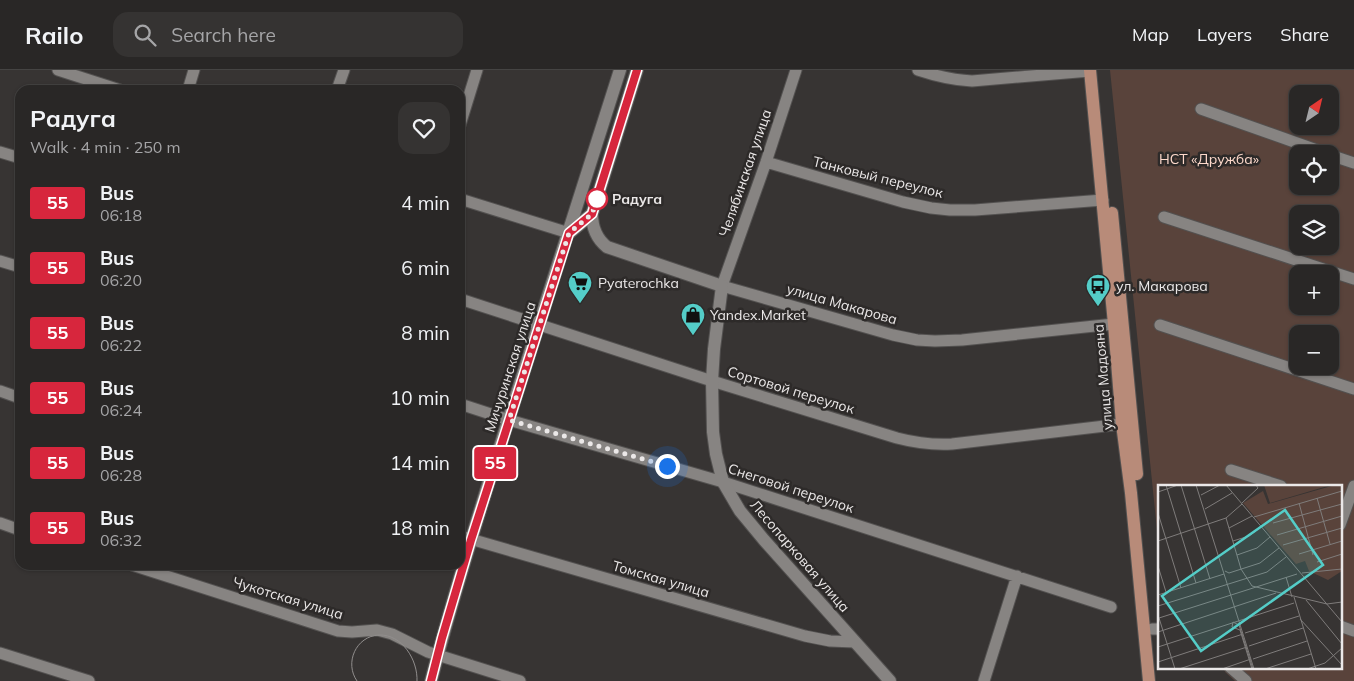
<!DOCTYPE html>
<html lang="en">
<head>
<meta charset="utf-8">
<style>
	:root { --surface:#292726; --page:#353332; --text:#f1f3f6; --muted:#a5a5a7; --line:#454443 }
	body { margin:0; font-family:Mulish,sans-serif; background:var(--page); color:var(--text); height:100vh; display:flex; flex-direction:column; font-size:19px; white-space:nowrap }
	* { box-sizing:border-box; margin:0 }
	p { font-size:16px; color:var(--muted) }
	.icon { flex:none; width:28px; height:28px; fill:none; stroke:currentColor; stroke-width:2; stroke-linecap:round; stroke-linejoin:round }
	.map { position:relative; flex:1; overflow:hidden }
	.panel { position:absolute; left:15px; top:15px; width:450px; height:485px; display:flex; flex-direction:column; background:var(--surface); border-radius:15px; box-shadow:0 1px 4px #0004,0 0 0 1px var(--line) }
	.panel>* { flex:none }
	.badge { padding:0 10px; border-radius:4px; font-size:18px; line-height:32px }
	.needle { width:32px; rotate:35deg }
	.fabs { position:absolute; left:1289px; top:15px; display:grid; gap:10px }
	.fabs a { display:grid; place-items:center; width:50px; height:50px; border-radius:10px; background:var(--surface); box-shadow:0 1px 4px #0004,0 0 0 1px var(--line); font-size:25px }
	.you { position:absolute; width:25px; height:25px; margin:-12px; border:4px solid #fff; border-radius:50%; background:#1a73e8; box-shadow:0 0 0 8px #1a73e833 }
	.map>.badge { position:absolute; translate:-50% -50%; box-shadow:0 0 0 2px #fff }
	.round { display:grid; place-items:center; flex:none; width:52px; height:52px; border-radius:15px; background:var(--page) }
	.headline { display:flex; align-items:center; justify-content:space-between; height:85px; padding:0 15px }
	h1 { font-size:24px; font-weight:700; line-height:38px }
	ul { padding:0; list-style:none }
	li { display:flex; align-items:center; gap:15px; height:65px; padding:0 15px }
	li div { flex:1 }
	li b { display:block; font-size:19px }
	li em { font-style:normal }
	li .badge { min-width:55px; font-weight:700; text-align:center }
	header { display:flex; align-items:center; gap:30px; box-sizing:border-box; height:70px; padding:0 25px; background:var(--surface); border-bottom:1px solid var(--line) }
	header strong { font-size:24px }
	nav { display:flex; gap:28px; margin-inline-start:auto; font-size:18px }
	.search { width:350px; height:45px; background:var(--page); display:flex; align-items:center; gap:12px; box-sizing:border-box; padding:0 18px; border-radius:15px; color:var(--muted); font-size:19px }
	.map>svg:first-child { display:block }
	.green { fill:#59433b; fill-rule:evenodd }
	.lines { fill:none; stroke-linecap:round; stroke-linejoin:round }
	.minor-casing { stroke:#535150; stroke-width:13 }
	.tertiary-casing { stroke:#535150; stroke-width:14 }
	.secondary-casing { stroke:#535150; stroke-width:14 }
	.primary-casing { stroke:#535150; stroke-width:14 }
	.minor { stroke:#878482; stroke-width:11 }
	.tertiary { stroke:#878482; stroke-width:12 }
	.secondary { stroke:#878482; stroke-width:12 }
	.primary { stroke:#b88b79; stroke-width:12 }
	.tram { stroke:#918e8d; stroke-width:1 }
	.line-casing { stroke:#fff; stroke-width:11 }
	.line { stroke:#d7263d; stroke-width:8 }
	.walk { stroke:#ebe8e8; stroke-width:5; stroke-dasharray:0 9 }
	.stop-dot { fill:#fff; stroke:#d7263d; stroke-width:2.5 }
	.labels { text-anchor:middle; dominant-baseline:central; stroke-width:5; stroke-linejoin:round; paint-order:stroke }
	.park-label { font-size:14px; fill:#fdd9cb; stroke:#2d2a29 }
	.street-label { font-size:14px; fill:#ebe8e8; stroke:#2d2a29 }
	.stop-label { font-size:14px; font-weight:bold; fill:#ebe8e8; stroke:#2d2a29; text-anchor:start }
	.poi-label { font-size:14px; fill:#ebe8e8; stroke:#2d2a29; text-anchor:start }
	.inset-road { fill:none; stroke:#7f7c7b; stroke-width:1 }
	.view { fill:#54cdc8; fill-opacity:0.15; stroke:#54cdc8; stroke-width:2.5 }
	.inset-edge { fill:none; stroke:#ebe8e8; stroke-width:2.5 }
</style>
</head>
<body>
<header>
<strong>Railo</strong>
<div class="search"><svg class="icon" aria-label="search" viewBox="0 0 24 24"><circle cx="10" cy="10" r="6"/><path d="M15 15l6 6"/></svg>Search here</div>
<nav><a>Map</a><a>Layers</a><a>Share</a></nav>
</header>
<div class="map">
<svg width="1354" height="611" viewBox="0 0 1354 611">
	<rect width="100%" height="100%" fill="#373433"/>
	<path class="green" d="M1110,0h244v611h-119l-10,-9 -1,-5h116v-181h-181v44h-2zM1298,24h32v32h-32zM1298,84h32v32h-32zM1298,144h32v32h-32zM1298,204h32v32h-32zM1298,264h32v32h-32z"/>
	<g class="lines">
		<defs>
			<path id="minor" d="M58,0l62,20
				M796,0l-30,92 -44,124 171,49 24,5 18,1 27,-1 152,-16
				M918,0c18,6 35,10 54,11l118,-10
				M188,20l6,-20
				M337,20l7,-20
				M1201,39l127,45
				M460,55l17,-55
				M0,82l20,6
				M1330,85l24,8
				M766,92l137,40 28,6 19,2h25l128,-10
				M460,129l109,34
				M1164,147l190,62
				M0,191l20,6
				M460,229l252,82 185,57c19,5 36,7 55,6l170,-20
				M1160,255l194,64
				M0,321l20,7
				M460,334l49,16 214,62 388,125
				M1231,400l50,16
				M0,453l20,7
				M1340,455l14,-39
				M460,466l345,100 25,5 25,1
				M132,495l206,66 14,1 25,-2 15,4 36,18 92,29
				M1340,556l14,5
				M1152,559h7
				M0,583l89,28
				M1230,597l16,14
				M984,611l33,-105"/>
			<path id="tertiary" d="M592,144c0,13 5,25 15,33l115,39 -8,63 -2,32 1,51 3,22 7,28 17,29 24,29 126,141"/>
			<path id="secondary" d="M569,163l23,-19 45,-144
				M431,611c19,-75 42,-148 65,-222 41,-130 83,-259 124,-389"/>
			<path id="primary" d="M1090,0l24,254 8,100 9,69 18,188
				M1112,143l25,261"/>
		</defs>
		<use href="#minor" class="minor-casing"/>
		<use href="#tertiary" class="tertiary-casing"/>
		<use href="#secondary" class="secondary-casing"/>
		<use href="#primary" class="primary-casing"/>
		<use href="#minor" class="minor"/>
		<use href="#tertiary" class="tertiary"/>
		<use href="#secondary" class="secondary"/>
		<use href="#primary" class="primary"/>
		<path class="tram" d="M357,611c-13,-18 -1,-45 22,-46 23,-1 39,25 38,46"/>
	</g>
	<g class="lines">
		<defs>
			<path id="line" d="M431,611l11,-43 29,-98 91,-285 7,-22 23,-19 45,-144"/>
		</defs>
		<use href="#line" class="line-casing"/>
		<use href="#line" class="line"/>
		<path class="walk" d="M597,129l1,-3 -6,18 -23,19 -60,187 158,46"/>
	</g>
	<defs>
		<symbol id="supermarket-pin" viewBox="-11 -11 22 30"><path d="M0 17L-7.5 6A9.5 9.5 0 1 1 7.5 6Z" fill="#54cdc8" stroke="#2d2a29"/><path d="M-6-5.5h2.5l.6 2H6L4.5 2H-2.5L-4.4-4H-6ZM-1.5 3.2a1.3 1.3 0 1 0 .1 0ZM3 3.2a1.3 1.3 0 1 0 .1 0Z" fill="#111"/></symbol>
		<symbol id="bus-pin" viewBox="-11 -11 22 30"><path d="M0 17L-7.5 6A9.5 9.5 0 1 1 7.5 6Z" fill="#54cdc8" stroke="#2d2a29"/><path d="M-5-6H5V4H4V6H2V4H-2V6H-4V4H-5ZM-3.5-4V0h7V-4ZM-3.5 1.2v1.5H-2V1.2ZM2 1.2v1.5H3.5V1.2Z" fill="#111"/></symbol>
		<symbol id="shop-pin" viewBox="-11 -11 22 30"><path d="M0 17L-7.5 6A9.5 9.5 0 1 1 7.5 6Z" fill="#54cdc8" stroke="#2d2a29"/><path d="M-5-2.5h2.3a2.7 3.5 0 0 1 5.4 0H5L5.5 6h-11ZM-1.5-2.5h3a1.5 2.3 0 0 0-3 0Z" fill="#111"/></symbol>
	</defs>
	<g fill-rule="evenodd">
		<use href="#supermarket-pin" x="566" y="199" width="28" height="38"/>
		<use href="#bus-pin" x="1084" y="202" width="28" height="38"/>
		<use href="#shop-pin" x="679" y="231" width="28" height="38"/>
	</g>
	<circle class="stop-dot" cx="597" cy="129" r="10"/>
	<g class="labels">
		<g class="park-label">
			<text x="1209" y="89">НСТ «Дружба»</text>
		</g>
		<g class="street-label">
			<text transform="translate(745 103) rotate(-71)">Челябинская улица</text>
			<text transform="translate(878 107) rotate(14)">Танковый переулок</text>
			<text transform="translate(842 234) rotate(16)">улица Макарова</text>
			<text transform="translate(510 297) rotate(-72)">Мичуринская улица</text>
			<text transform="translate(1103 307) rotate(-95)">улица Мадояна</text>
			<text transform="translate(791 320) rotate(17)">Сортовой переулок</text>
			<text transform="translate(791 418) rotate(18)">Снеговой переулок</text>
			<text transform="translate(800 486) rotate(49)">Лесопарковая улица</text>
			<text transform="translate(661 509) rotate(16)">Томская улица</text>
			<text transform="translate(288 528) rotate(17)">Чукотская улица</text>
		</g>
		<g class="stop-label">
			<text x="612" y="129">Радуга</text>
		</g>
		<g class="poi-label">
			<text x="598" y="213">Pyaterochka</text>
			<text x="1116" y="216">ул. Макарова</text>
			<text x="710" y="245">Yandex.Market</text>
		</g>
	</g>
	<g transform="translate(1158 415)">
		<rect width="184" height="184" fill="#373433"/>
		<path d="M106,0h67l-61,18zM177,0h7v86l-14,9 -19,-9 -4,-10 -9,3 -53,-61 20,-12 5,13z" fill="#59433b"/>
		<path class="inset-road" d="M8,0l30,98M23,0l29,94M38,0l58,184M68,0l116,137M0,7l20,-7M43,10l19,-10M159,13l13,46M84,18l16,-15 -2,-3M141,18l14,52M47,24l27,-16M0,28l23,75M96,32l88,-26M68,33l15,51 11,17 75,18M115,38l69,-19M71,43l23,-12M119,50l65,-19M0,56l68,-23 16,-14M75,56l16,-5 12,-9M125,60l59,-17M141,69l43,-13M79,70l20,-7 13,-11M159,77l25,-8M0,81l8,26M67,86l4,2 31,-10 19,-15M144,88l40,-4M128,92l6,20M0,110l66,-21M136,112l22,72M148,115l36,44M169,119l15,-2M0,121l109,-34 19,-15M142,134l42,46M0,147l118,-39M87,148l54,-17M91,161l54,-18M0,162l136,-44M95,174l54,-18M0,177l85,-28M17,184l-16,-51 138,-44M21,184l68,-22M64,184l29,-10M94,184l-12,-39 -8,-3 1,-5 6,3 14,44M107,184l46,-15M149,184l18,-6 17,-15"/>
		<path class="view" d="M127,25l38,55 -122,86 -39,-55z"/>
		<rect width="184" height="184" class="inset-edge"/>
	</g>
</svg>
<div class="fabs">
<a><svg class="needle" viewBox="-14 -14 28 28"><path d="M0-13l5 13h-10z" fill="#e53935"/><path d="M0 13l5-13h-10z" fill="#a5a5a7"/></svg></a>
<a><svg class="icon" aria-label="locate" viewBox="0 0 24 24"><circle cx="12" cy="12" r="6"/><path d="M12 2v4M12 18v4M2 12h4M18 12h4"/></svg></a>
<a><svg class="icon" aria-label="layers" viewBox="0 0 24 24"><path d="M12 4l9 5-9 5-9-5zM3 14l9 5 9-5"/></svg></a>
<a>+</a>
<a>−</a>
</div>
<div class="you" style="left:667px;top:396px"></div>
<b class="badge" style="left:495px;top:393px;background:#d7263d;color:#fff">55</b>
<section class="panel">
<div class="headline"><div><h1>Радуга</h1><p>Walk · 4 min · 250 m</p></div><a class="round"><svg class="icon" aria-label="heart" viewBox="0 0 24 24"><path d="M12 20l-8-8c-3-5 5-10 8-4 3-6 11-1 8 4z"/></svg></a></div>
<ul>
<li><span class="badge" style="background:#d7263d;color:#fff">55</span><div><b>Bus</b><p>06:18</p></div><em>4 min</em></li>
<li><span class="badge" style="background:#d7263d;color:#fff">55</span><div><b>Bus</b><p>06:20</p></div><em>6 min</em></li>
<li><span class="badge" style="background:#d7263d;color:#fff">55</span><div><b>Bus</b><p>06:22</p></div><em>8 min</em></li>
<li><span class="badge" style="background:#d7263d;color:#fff">55</span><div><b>Bus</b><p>06:24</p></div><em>10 min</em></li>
<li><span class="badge" style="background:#d7263d;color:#fff">55</span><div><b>Bus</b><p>06:28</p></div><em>14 min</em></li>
<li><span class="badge" style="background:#d7263d;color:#fff">55</span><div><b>Bus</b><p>06:32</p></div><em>18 min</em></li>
</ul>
</section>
</div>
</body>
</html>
